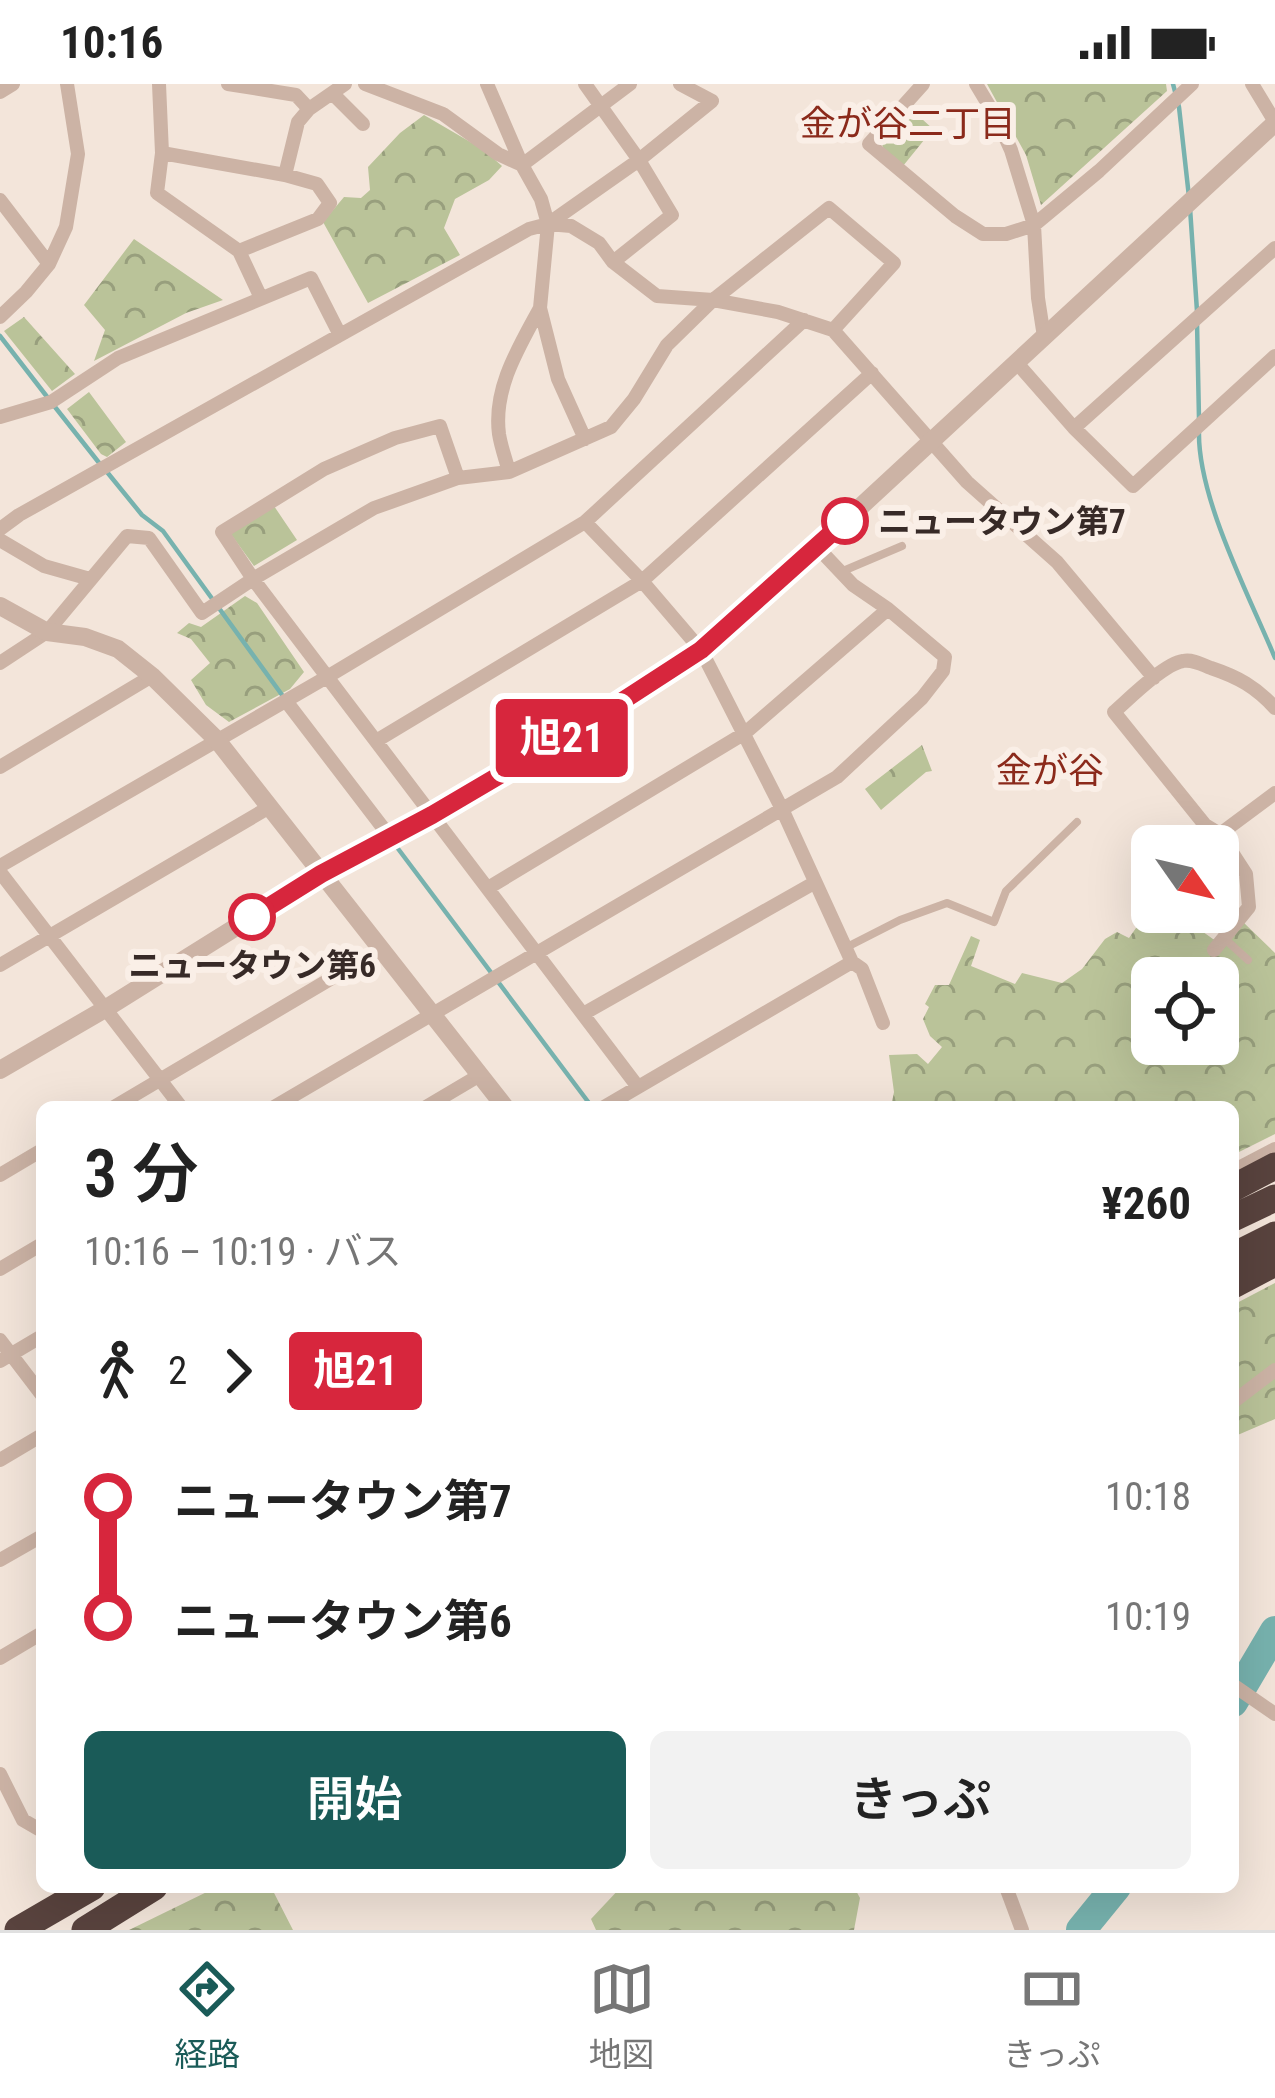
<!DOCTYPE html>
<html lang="ja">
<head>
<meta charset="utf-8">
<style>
	:root { --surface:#fff; --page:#f2f2f2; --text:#222; --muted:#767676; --line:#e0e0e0; --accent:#1a5b58 }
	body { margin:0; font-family:"Roboto Condensed","Noto Sans JP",sans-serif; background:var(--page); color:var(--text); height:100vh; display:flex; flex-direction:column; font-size:45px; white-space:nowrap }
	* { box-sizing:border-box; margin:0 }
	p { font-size:39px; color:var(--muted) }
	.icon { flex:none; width:66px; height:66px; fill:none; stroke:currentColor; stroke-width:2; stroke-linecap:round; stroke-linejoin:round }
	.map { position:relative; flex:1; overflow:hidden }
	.side { position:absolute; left:36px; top:1017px; width:1203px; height:792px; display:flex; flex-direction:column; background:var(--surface); border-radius:18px; box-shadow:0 12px 48px #0002 }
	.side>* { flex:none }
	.badge { padding:0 24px; border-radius:9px; font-size:42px; line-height:78px }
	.needle { width:78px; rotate:124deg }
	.controls { position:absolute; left:1131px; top:741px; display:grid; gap:24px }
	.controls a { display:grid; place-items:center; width:108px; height:108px; border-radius:18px; background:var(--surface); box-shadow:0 12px 48px #0002; font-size:60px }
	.map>.badge { position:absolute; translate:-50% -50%; box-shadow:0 0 0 6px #fff }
	.legs { display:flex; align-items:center; gap:18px; height:132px; padding:0 48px; font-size:39px }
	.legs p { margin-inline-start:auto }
	.overview { display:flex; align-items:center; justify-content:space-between; height:204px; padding:0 48px }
	h1 { font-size:66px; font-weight:600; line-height:90px }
	.button { display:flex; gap:24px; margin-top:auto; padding:24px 48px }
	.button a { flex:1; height:138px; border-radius:18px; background:var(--accent); color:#fff; font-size:48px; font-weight:600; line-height:138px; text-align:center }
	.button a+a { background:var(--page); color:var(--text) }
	ul { padding:0 48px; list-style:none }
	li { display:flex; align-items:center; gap:42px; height:120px; font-size:45px }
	li i { display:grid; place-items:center; width:18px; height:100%; margin:0 15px; background:currentColor }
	li i::after { content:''; width:30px; height:30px; margin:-15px; border:9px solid; border-radius:50%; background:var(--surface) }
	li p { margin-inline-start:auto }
	li:first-child i { background:linear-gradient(#0000 50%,currentColor 0) }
	li:last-child i { background:linear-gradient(currentColor 50%,#0000 0) }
	.status { display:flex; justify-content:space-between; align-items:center; height:84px; padding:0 60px; background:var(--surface); direction:ltr }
	.status svg { height:33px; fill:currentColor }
	.tab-bar { display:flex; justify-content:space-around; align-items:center; height:168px; border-top:3px solid var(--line); background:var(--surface); font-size:33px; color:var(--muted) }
	.tab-bar a { display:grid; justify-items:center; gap:6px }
	.tab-bar .on { color:var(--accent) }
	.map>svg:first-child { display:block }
	.forest { fill:url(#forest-crowns); fill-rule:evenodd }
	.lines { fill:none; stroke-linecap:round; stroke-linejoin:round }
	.stream { stroke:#77b2ae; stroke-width:4.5 }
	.river { stroke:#77b2ae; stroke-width:30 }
	.service { stroke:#ccb3a5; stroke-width:8 }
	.minor { stroke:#ccb3a5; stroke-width:14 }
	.tertiary { stroke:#ccb3a5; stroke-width:18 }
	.motorway { stroke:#59433e; stroke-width:27 }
	.line-1-casing { stroke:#fff; stroke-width:27 }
	.line-1 { stroke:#d7263d; stroke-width:18 }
	.stop-1-dot { fill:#fff; stroke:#d7263d; stroke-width:6 }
	.labels { text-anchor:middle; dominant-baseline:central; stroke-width:12; stroke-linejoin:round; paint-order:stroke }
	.stop-label { font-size:33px; font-weight:bold; fill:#372a27; stroke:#faefe7; text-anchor:start }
	.neighbourhood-label { font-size:36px; fill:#8b2a1b; stroke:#faefe7 }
</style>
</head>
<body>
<div class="status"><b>10:16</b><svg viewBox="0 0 49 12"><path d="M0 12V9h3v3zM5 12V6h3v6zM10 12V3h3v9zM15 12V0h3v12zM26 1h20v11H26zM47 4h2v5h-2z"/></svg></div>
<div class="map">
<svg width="1275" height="1846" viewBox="0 0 1275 1846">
	<defs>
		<pattern id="forest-crowns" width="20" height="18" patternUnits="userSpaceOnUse" patternTransform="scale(3)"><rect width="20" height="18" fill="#bac399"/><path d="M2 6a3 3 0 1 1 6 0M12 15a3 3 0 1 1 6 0" fill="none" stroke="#989f7d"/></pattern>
	</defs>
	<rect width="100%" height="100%" fill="#f3e5da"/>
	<path class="forest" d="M987,0h179l1,7 -126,114 -15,-50z
		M911,25l22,20 -30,37 -19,-16 -2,-6z
		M424,31l60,35 18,16 -13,14 -34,19 -11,29 16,27 -92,48 -45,-81 21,-25 17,1 9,-8 -2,-23 32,-34z
		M134,155l89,61 -37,13 -92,48 11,-31 -21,-25z
		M24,233l51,57 -23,17 -48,-60z
		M89,308l37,50 -19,15 -6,-3 -34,-45z
		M274,422l23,34 -43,26 -24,-33z
		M245,512l12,7 47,69 -14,17 -61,33 -23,-17 -15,-25 19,-17 -19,-24 -14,-6 12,-10 12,4z
		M922,661l10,26 -6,1 -45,38 -16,-21z
		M1152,821v7h23l38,27 12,4 18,-21 32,31v181l-42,21v-48h-342l3,-15 -5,-37 28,-1 11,10 14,-17 -12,-11 -7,-17 6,-12 -4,-3 10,-19h14l22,-49 9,4 -9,26 44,18 7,-11 40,10 20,-14 23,-30 12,-7 12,6zM1152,894h66v66h-66z
		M1275,1199v136l-42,18v-132z
		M217,1803h54l22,43h-164z
		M621,1803h233l6,11 -6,32h-258l-5,-11z"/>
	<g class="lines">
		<path class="stream" d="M1173,0l6,23 10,90
			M1190,124l7,103
			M1197,238l2,97
			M0,252l48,62
			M55,323l45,57
			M1199,346c-2,67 50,165 76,228
			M107,388l35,43 21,16 122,168
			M393,758l199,265"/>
		<path class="river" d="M1233,1618l42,-71
			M1081,1846l35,-43"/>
		<path class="service" d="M843,487l59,-25
			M1225,855l23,21
			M847,863l53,-27 47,-17 47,19 12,-31 71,-69"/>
		<path class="minor" d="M159,0l3,69 -5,40 82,58 22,47
			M228,0l68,11 13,14
			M365,0l78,30 55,40 24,11 108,-81
			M487,0l35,81 19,34 7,25 23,2 28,17 14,19 44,34 56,4 65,12 55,18 134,152 90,80 97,116
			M585,0l54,76 33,55 -59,47
			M923,0l-54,60 86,72 28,18h23l28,-9 65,-54 93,-87
			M976,0l21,35 14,31 23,75 4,73 6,39
			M1252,0l23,38
			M0,8l13,-8
			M332,9l31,31
			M162,69l123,22 32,9 13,19 -12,16 -79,32
			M285,91l13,-53 11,-13 36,-25
			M0,116l49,64
			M0,233l26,-25 23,-28 17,-37 12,-73 -11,-70
			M1017,279l57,65 59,58 142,-130
			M0,333l51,-15 67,-44 193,-80 29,57
			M1074,344l201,-180
			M585,355l-27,-60 -18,-71 8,-84 91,-64 73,-59 -32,-17
			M509,388c-3,-12 -8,-25 -10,-38 -6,-46 20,-87 41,-126
			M458,394l-18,-52 -45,12 -71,31 -102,63 31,47 385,508
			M585,438l57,59 59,69 81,159 70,153 10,7 21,54
			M0,445l19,-14 510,-286 19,-5
			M0,456l44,26 46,13
			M0,579l47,-31 80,-96 22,2 53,75 51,-34 121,-71 84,-30 51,-6 102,-45 23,-28 33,-54 46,-45 116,-92 65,55 -61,67
			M286,617l104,136
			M1275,624c-19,-21 -37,-31 -64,-40 -8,-3 -18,-9 -28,-7 -19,3 -53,37 -69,51l91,113 15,9 55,-41
			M376,657l266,-160 230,-208
			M0,683l152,-91
			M0,782l327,-189 258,-155 219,-202
			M0,788l181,235
			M488,804l257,-155 143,-124
			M1214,866l35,-43 -3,-33 -26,-40
			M0,881l268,-157
			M583,930l231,-131
			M114,1023l267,-158
			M274,1023l563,-330 85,-79 21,-27 2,-14 -57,-48 -35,-24 -36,-38
			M426,1023l54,-32
			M604,1023l248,-145
			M1233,1087l42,-22
			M0,1091l42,-25
			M0,1185l42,-25
			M0,1256l42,55
			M0,1277l42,-25
			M1233,1318l42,-32
			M0,1376l42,-25
			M0,1476l42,-24
			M0,1574l42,-25
			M1233,1601l42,29
			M0,1690l23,46 19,11
			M1006,1803l16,43"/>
		<path class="tertiary" d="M0,522l47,26 38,5 33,12 34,27 65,64 288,367
			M0,986l105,-61 216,-135 111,-59 157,-93 112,-72 116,-103 458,-424"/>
		<path class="motorway" d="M1233,1104l42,-22
			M1233,1134l42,-20
			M1233,1172l42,-21
			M1233,1201l42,-22
			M18,1846l74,-43
			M85,1846l69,-43"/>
	</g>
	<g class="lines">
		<defs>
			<path id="line-1" d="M252,833l69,-43 111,-59 158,-93 111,-72 144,-129"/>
		</defs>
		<use href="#line-1" class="line-1-casing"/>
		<use href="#line-1" class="line-1"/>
	</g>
	<g class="stop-1-dot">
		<circle cx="845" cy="437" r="21"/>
		<circle cx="252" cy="833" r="21"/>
	</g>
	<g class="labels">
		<g class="stop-label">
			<text x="878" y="437">ニュータウン第7</text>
			<text x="252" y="881" text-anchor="middle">ニュータウン第6</text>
		</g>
		<g class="neighbourhood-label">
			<text x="908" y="40">金が谷二丁目</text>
			<text x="1050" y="687">金が谷</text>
		</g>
	</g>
</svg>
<div class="controls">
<a><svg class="needle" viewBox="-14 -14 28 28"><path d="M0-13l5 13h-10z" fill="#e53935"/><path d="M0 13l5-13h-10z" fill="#767676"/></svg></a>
<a><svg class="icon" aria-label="locate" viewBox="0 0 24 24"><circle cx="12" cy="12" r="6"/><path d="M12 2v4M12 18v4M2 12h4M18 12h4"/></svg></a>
</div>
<b class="badge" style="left:562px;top:654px;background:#d7263d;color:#fff">旭21</b>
<section class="side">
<div class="overview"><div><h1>3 分</h1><p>10:16 – 10:19 · バス</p></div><b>¥260</b></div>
<div class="legs"><svg class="icon" aria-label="walk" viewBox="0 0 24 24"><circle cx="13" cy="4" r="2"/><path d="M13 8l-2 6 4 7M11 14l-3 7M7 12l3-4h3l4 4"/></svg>2<svg class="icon" aria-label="forward" viewBox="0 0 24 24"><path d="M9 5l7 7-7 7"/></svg><b class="badge" style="background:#d7263d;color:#fff">旭21</b></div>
<ul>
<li><i style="color:#d7263d"></i><b>ニュータウン第7</b><p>10:18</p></li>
<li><i style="color:#d7263d"></i><b>ニュータウン第6</b><p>10:19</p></li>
</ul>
<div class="button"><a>開始</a><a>きっぷ</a></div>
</section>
</div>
<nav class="tab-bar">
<a class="on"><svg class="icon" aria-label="directions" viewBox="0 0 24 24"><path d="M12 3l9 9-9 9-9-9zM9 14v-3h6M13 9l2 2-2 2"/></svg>経路</a>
<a><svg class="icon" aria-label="map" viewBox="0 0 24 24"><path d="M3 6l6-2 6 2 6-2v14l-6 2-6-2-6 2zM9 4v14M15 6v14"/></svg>地図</a>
<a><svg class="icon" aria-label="tickets" viewBox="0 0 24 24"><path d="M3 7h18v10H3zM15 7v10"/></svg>きっぷ</a>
</nav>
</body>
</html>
